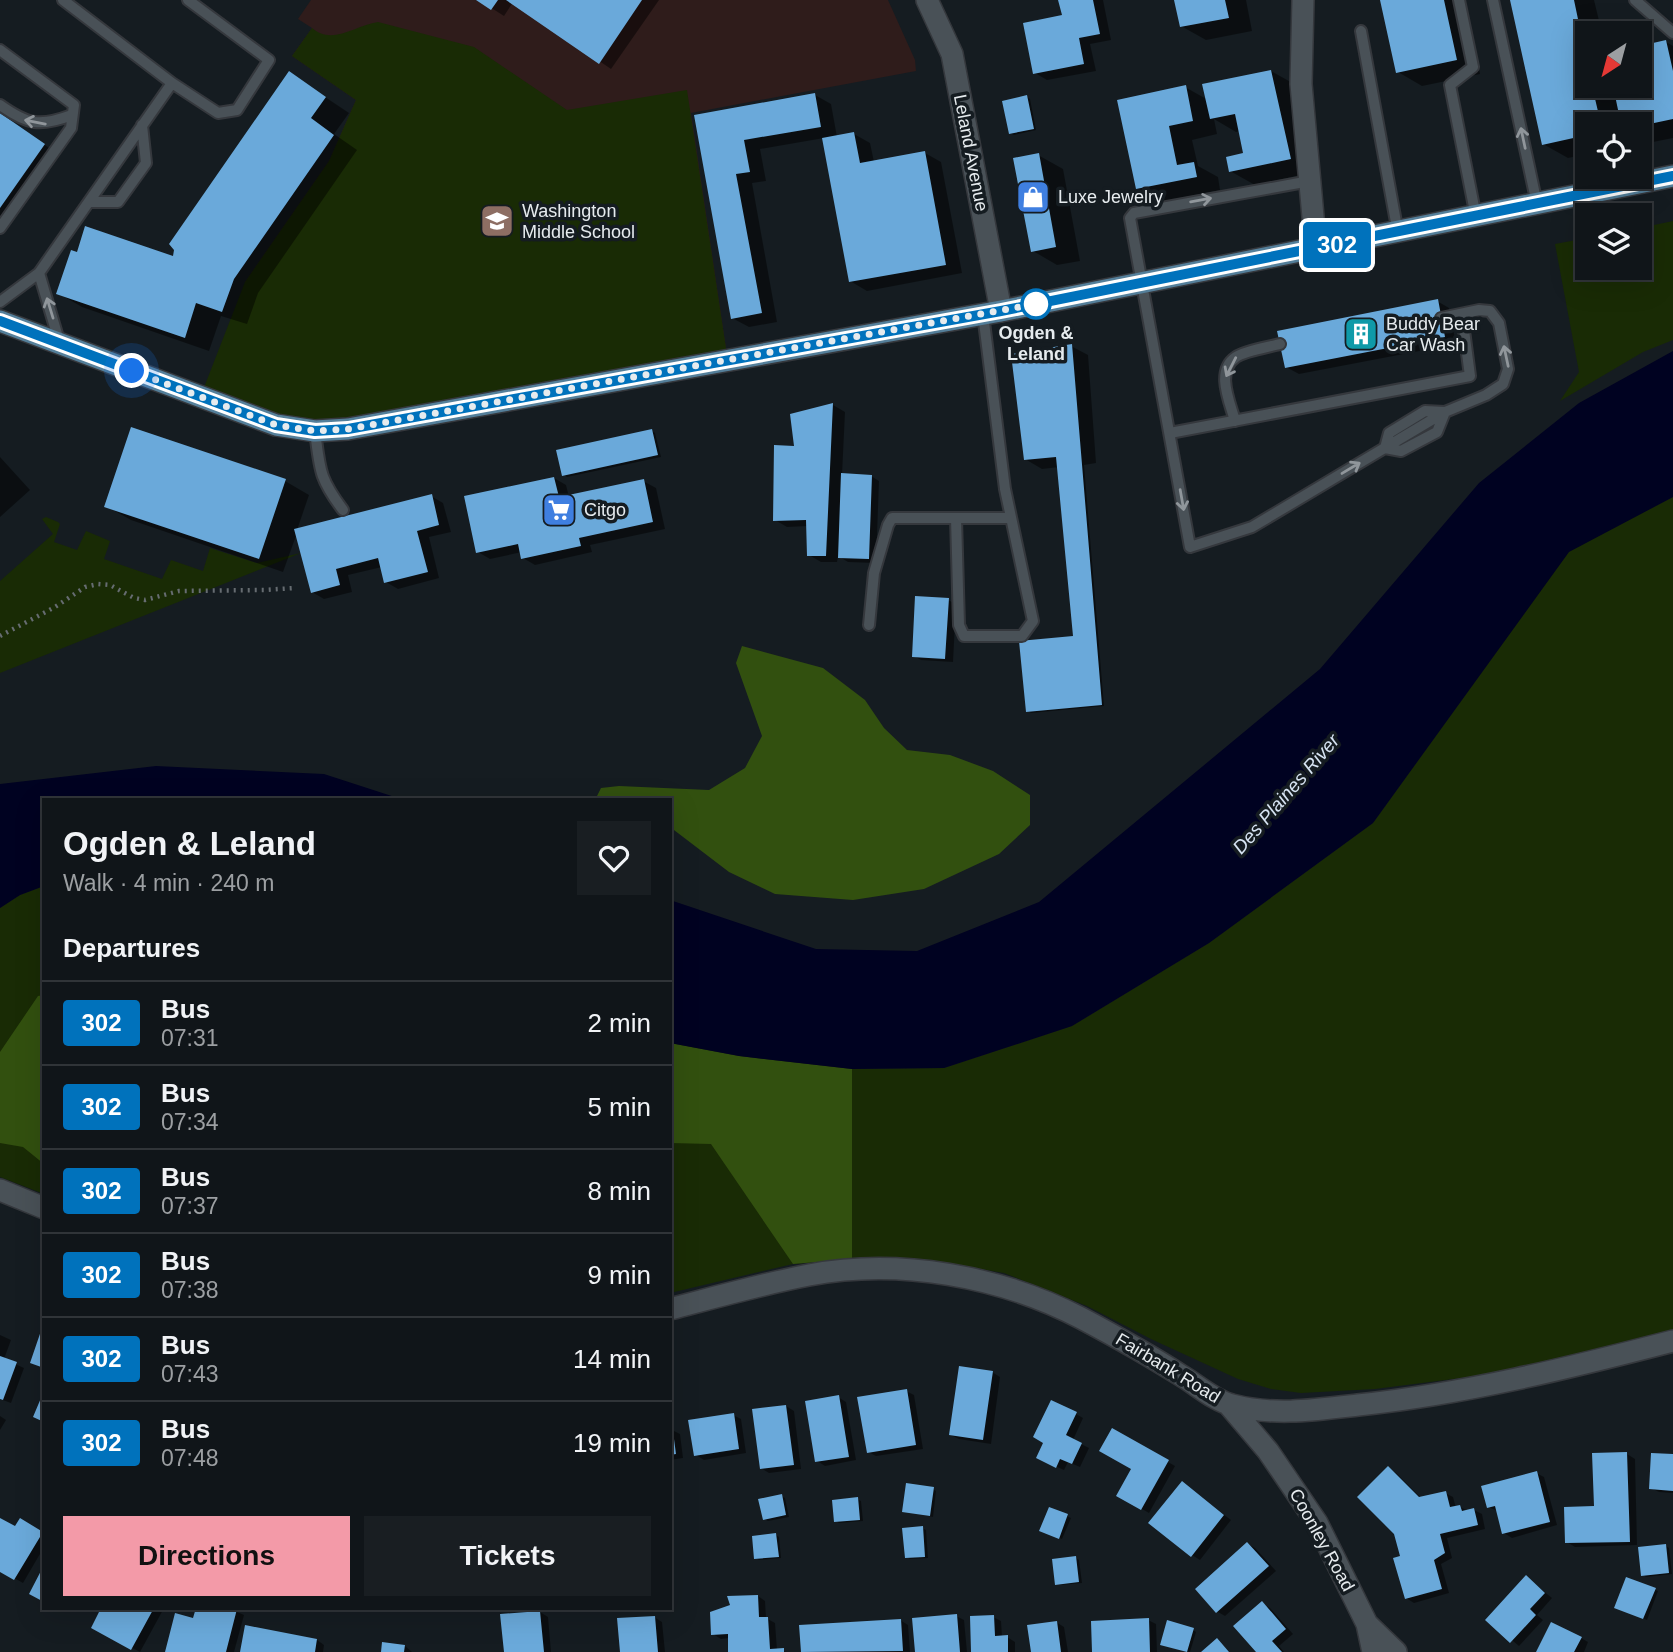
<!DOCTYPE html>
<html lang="en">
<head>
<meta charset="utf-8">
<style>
	:root { --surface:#101519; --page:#191e22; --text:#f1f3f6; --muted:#9c9fa2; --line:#303438; --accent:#f39aa8 }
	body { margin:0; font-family:Helvetica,sans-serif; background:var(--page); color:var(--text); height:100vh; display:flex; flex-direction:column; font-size:26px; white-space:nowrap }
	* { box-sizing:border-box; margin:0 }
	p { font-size:23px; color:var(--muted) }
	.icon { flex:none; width:38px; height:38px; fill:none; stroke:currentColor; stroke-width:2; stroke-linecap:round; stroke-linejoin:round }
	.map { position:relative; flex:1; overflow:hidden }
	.panel { position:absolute; left:42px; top:798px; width:630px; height:812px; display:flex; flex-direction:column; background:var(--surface); border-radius:0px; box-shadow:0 7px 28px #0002,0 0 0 2px var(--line) }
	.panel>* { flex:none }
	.badge { padding:0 14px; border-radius:5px; font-size:24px; line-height:46px }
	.needle { width:46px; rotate:216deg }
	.buttons { position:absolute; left:1575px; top:21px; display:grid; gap:14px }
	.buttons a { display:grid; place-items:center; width:77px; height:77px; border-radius:0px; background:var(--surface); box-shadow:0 7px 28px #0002,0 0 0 2px var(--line); font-size:35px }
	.you { position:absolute; width:35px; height:35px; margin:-18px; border:5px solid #fff; border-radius:50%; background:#1a73e8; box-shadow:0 0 0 10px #1a73e833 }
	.map>.badge { position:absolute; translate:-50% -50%; box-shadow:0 0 0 4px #fff }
	h2 { padding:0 21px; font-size:26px; line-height:63px }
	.round { display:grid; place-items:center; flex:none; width:74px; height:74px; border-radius:0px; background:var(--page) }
	.summary { display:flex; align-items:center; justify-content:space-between; height:119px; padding:0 21px }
	h1 { font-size:33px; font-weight:800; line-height:52px }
	.action { display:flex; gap:14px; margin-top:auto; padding:14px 21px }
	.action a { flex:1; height:80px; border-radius:0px; background:var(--accent); color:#111; font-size:28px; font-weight:800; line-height:80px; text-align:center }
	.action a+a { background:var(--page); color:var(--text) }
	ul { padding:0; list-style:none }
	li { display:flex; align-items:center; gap:21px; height:84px; padding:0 21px; border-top:2px solid var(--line) }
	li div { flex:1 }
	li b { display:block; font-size:26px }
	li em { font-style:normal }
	li .badge { min-width:77px; font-weight:700; text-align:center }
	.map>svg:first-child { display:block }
	.education { fill:#2f1c1b }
	.green { fill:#192b05 }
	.forest { fill:#32500f }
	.water { fill:#000221 }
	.shadow { fill:#0007 }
	.building { fill:#6aa9da }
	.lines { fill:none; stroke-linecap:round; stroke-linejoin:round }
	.lane-casing { stroke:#35383d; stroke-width:14 }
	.street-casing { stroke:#35383d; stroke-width:24 }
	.primary-casing { stroke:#35383d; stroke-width:24 }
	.path { stroke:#666c71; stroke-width:4.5; stroke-dasharray:2 5; stroke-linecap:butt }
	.lane { stroke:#495157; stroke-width:10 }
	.street { stroke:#495157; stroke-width:21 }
	.primary { stroke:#547f9a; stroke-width:21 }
	.oneway { stroke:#90969b }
	.line-casing { stroke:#fff; stroke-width:16 }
	.line { stroke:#0072bc; stroke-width:10 }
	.walk { stroke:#e6ebee; stroke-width:7; stroke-dasharray:0 12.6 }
	.stop-dot { fill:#fff; stroke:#0072bc; stroke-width:3.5 }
	.labels { text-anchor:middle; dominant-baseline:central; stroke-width:7; stroke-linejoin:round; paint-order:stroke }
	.street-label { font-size:18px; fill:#e6ebee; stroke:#151c21 }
	.poi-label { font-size:18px; fill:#e6ebee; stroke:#151c21; text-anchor:start }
	.stop-label { font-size:18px; font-weight:bold; fill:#e6ebee; stroke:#151c21 }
	.water-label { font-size:19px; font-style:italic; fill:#d7e4f3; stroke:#151c21 }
</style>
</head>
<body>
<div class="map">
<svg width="1673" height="1652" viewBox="0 0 1673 1652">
	<rect width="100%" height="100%" fill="#151c21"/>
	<path class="education" d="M311,0h577l27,60 1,11 -225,42 36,242 -482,-73 84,-121 27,-61 -64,-44 20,-28 -14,-9z"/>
	<path class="green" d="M378,22l96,25 93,63 120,-20 40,265 -383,69 -68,-4 -73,-30 42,-108 84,-121 27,-61 -64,-44 20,-28c20,18 44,-3 66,-6z
		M1673,221v119l-30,12 -83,49 19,-29 -24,-128 32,-6v30h53v-40z
		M1673,497v833l-173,43 -125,16 -74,4 -30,-4 -33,-10 -87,-40 -64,-33 -83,-33 -75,-13 -77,-1 -59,5 -123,29v-250l69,13 113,13 92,-1 128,-42 137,-83 164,-120 196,-272z
		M46,517l12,5 2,2 -6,18 23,8 9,-19 24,10 -6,18 58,20 9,-19 32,11 7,-23 47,15 44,-10 -301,120v-92l53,-47 -11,-15z
		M44,886v308l-44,-17v-269l20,-13z"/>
	<path class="forest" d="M742,646l81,22 42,32 19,28 23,22 43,5 43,16 37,24v30l-31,29 -75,35 -71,11 -78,-6 -46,-22 -59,-45v-27h-75l6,-12 18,-2 90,4 36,-22 17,-32 -26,-73z
		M44,995v169l-21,-17 -23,-4v-91l38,-56z
		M670,1043l69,13 113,13v190l-59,5 -82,-120 -41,-1z"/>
	<path class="water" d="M1673,351v146l-104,55 -196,271 -164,120 -137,83 -128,42 -92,1 -113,-13 -69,-13v-143l146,49 101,2 122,-49 281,-233 159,-186 100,-80z
		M156,766l168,8 80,26h-360v86l-24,9 -20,13v-124z"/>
	<path class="shadow" d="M479,0h180l-48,69 -98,-67 -9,14z
		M1060,0h43l8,40 -21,4 6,27 -49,9 -12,-7 29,-57z
		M1176,0h70l6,31 -46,9 -25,-14z
		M1382,0h83l15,74 -58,12 -24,-14z
		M1512,0h82l8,33h-15v53h53v-38l26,-6 7,4v92l-25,5 -8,-5v-14h-53v30l-19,4 -25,-14z
		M1271,71l25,14 18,87 -59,13 -25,-14 15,-16 -5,-24 -4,1 -22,-13 3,15 -25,6 6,26 20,11 2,13 -59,12 -24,-14 48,-101 23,13z
		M289,73l60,40 -15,21 23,16 -99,143 -11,31 -26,-8 -12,35 -127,-44 -24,-14 20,-39 96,4z
		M815,95l16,9 6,33 17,-3 16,9 4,19 51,-9 16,9 21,111 -95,18 -17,-10 -26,-143 -64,11 6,32 -14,2 25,139 -28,5 -17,-9 -36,-202z
		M1027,97l3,2 6,31 -22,5 -4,-2z
		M0,113l56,40 -56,66z
		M1038,155l25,14 17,92 -23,4 -24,-14z
		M1437,301l12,7 7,36 -157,30 -13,-7z
		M1071,346l17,9 8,108 -12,2 20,241 -73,7 -3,-2 47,-74 -16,-170 -17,2 -17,-10z
		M833,405l12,7 -3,63 29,1 8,5 -3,82 -28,-1 -10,-6 -1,6h-16l-12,-7 -1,-29 -21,1 -12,-7 21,-72z
		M652,431l3,2 6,24 -94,20 -3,-2z
		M0,457l30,33 -30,27z
		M554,478l12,7 3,12 74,-16 13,7 9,41 -75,16 2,7 -57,13 -12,-7 -1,-6 -32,7 -12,-7z
		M285,481l24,14 -12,35 134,-34 12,7 8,29 -22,5 10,41 -41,11 -12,-7 -4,-15 -34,8 4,17 -28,7 -12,-7 -15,-59 -14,39 -152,-52 -25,-14z
		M948,600l8,4 -3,58 -32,-2 -7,-4z
		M0,1335l11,5 -7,19 20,9 -13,35 -11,-4z
		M992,1372l8,5 -9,67 -32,-5 -8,-4z
		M906,1391l8,4 9,54 -47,7 -8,-4z
		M838,1397l8,5 10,58 -31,6 -8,-5z
		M786,1406l8,5 7,58 -32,4 -8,-5z
		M1076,1414l7,4 -10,22 16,8 -9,19 -12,-5 -4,8 -18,-8z
		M733,1415l8,4 5,34 -42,7 -8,-5z
		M0,1416l6,4 -6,10z
		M670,1429l10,5 3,24 -13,2z
		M1112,1430l63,36 -26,47 -31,-18 15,-27z
		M1627,1454l8,5 2,86 -62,2 -8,-5 29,-34z
		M1673,1456v37l-14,-1 -8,-4z
		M1388,1468l8,5 26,26 23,-6 8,4 3,11 4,-1 8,4 6,-1 8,4 3,15 -38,9 5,20 -11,6 8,29 -35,10 -8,-5 -4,-40z
		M1536,1473l8,4 13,48 -45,13 -8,-5 -6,-22 -10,-4z
		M1182,1483l49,37 -31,40 -8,-5z
		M933,1489l3,2 -3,26 -29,-6z
		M781,1496l4,2 4,19 -21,4 -4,-2z
		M857,1499l4,2 2,20 -24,2 -3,-2z
		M1050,1509l21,9 -9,21 -17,-7z
		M0,1520l15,9 5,-9 24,14v13l-21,36 -23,-13z
		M922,1528l4,2 2,28 -18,1 -3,-2z
		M776,1535l3,2 2,21 -22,2 -3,-2z
		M1248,1544l7,4 21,23 -51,45 -7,-4 -21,-23z
		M1666,1546l3,2 3,26 -26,3 -3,-2z
		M1076,1558l3,2 3,23 -22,2 -3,-1z
		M1527,1578l25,20 -15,17 6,5 -24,26 -31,-26z
		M1655,1590l3,1 -11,29 -28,-11z
		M758,1596l7,5 1,17 9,5 2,27 10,2h-57l-1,-14 -8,1 -8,-5z
		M1262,1603l8,5 23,26 -14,12 5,6h-26z
		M103,1608h61l-24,44 -47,-25z
		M198,1608h30l16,7 -10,37h-67l28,-32z
		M540,1612l8,5 3,35h-45z
		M956,1616l8,4 3,32h-50z
		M654,1617l8,5 3,30h-43z
		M993,1617l8,4 1,16h5l8,5v10h-42z
		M900,1620l8,5 2,27h-107l-2,-25z
		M1148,1620l8,4 1,28h-63z
		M1056,1622l8,5 4,25h-36z
		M1193,1630l3,2 -6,20 -25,-6z
		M1581,1638l7,4 -4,10h-46z
		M317,1640l7,5 -1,7h-82z
		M405,1646l7,6h-29z"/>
	<path class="building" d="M476,0h22l-7,10z
		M506,0h136l-43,64z
		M1058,0h35l7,34 -21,4 5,26 -51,10 -10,-51 39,-8z
		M1174,0h51l4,18 -49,9z
		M1380,0h64l13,60 -61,13z
		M1510,0h64l13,62v24h5l9,38h-14v11l-45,10z
		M1666,40l7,31v48l-33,7v-2h-19l-8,-38h27v-40z
		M1271,70l20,89 -62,13 -3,-15 17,-4 -8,-39 -25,5 -8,-35z
		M289,71l37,26 -15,21 23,17 -100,144 -12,33 -26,-9 -11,35 -129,-44 15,-44 6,2 8,-26 88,30 1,-6 -5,-6z
		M1186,85l7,36 -24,5 8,39 17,-3 3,15 -61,12 -19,-89z
		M815,93l6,34 -77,13 6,32 -14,2 26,139 -31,6 -37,-204z
		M1027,95l7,34 -25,5 -7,-33z
		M0,113l45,31 -45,64z
		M854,132l6,31 65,-12 21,114 -97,17 -27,-144z
		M1039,153l17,94 -25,5 -18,-94z
		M1438,299l7,38 -160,31 -8,-37z
		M1072,344l30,361 -76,7 -7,-71 54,-5 -17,-179 -32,3 -13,-106z
		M833,403l-7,153h-19l-1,-36 -33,1 1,-76 20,1 -4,-32z
		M131,427l155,52 -27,80 -155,-52z
		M652,429l6,26 -96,21 -6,-26z
		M841,473l31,2 -3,84 -31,-1z
		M554,477l5,20 85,-18 9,43 -74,16 2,8 -60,13 -3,-15 -42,9 -12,-57z
		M432,494l7,31 -22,6 11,41 -44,11 -6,-25 -42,11 4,16 -29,8 -17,-64z
		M915,596l34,2 -4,61 -33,-2z
		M43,1325h1v43l-14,-5z
		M0,1356l17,6 -14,38 -3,-1z
		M959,1366l34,5 -10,69 -34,-5z
		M907,1389l9,56 -49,8 -10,-56z
		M839,1395l10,62 -34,5 -10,-61z
		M41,1398l3,2v22l-11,-5z
		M1051,1400l26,12 -11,23 16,8 -10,21 -12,-5 -4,9 -20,-10 7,-15 -10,-6z
		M786,1405l8,60 -34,4 -8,-60z
		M734,1413l5,36 -45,7 -6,-36z
		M672,1424l4,30 -6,1v-30z
		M1112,1428l57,32 -28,50 -25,-14 15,-27 -32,-18z
		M1627,1452l3,90 -65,1 -1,-36 30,-1 -2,-53z
		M1651,1453l22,1v37l-24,-2z
		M1388,1466l31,31 27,-6 4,16 10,-2 2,6 12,-3 4,17 -38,9 5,19 -11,7 8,29 -37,10 -12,-41 7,-2 -6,-22 -37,-37z
		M1537,1471l13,51 -48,12 -7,-28 -8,2 -6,-22z
		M1182,1481l42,34 -33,42 -43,-34z
		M906,1483l28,4 -4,29 -28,-4z
		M782,1494l4,21 -23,5 -5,-21z
		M858,1497l2,23 -26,2 -2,-22z
		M1049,1507l19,7 -9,25 -20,-8z
		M0,1518l15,8 5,-8 23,14 -29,48 -14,-8z
		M923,1526l2,31 -20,1 -3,-30z
		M776,1533l3,24 -25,2 -2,-23z
		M1247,1542l22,24 -53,47 -21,-24z
		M1666,1544l3,29 -28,3 -3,-29z
		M1076,1556l3,26 -24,3 -3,-26z
		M44,1565v37l-15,-8z
		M1526,1575l19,18 -15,16 6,6 -26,28 -25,-23z
		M1626,1577l30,11 -13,31 -29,-11z
		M758,1595l1,22h9l2,32 14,-1v4h-56v-18l-17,1 -1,-23 20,-7 -3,-9z
		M1262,1601l24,28 -14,12 10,11h-26l-23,-26z
		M101,1608h53l-23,42 -40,-22z
		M196,1608l41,1 -11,43h-61l10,-39 18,5z
		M540,1611l4,41h-40l-4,-38z
		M957,1614l3,38h-45l-3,-34z
		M994,1615l1,21 13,-1v17h-37l-1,-36z
		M655,1616l3,36h-38l-3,-34z
		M1149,1618l1,34h-58l-1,-31z
		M901,1619l2,32 -102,1 -2,-27z
		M1167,1620l27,8 -7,24 -27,-7z
		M1057,1621l4,31h-30l-4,-27z
		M1551,1622l31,15 -8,15h-38z
		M245,1625l72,14 -2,13h-75z
		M1217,1638l12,14h-28z
		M382,1642l23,3 -1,7h-23z"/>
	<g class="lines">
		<defs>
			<path id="lane" d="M1459,0l14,67 -23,18 26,132
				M1493,0l44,204
				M1635,0l38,33
				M1361,31l37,202
				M0,50l74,55 -3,23 -71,100
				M172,83l46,30 19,-3 32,-50 -81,-60
				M0,105c28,20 40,22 72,10
				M1310,181l-176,32 -4,5 60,329 62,-20 193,-115 41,-17 17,-11 5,-15 -9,-46 -9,-12 -11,-1 -38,8
				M89,202h29l28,-39 -4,-38
				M39,273l21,71
				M0,302l39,-29 133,-190 -109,-83
				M1425,411l20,1 -8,20 -36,19 -16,-3 4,-15z
				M1235,421c-5,-19 -20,-50 1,-64 8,-6 33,-10 44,-13
				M315,431c5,39 4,47 28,79
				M1170,433l300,-57 -8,-61
				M956,518l3,107 5,11h58l11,-15 -28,-132 -22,-175
				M869,625l5,-52 14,-48 4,-7h119"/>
			<path id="street" d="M927,0l25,54 49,257
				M1303,0l-2,84 15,166
				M0,1190l44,18
				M670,1309c46,-12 92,-25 139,-34 90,-17 191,1 272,43 34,18 68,37 101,58 15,9 33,25 50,29 42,11 83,5 126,0 106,-11 211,-37 315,-64
				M1228,1404l40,47 49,72 50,101 6,28
				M1367,1624l29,28"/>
			<path id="primary" d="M0,321l276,104 39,6 33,-2 653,-118 672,-135"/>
		</defs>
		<use href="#lane" class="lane-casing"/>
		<use href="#street" class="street-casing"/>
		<use href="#primary" class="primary-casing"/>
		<path class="path" d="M0,636l55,-29 30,-20 13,-3 12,1 24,13 11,2 34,-9 85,-1 31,-2"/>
		<use href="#lane" class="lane"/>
		<use href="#street" class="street"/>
		<use href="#primary" class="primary"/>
	</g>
	<defs><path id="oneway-shaft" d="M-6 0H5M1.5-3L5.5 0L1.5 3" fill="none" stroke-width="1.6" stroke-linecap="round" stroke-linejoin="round" transform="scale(1.75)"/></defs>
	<g class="oneway">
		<use href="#oneway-shaft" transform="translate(35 122) rotate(-169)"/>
		<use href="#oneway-shaft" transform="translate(1523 138) rotate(-102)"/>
		<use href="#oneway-shaft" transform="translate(1201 200) rotate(-10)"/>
		<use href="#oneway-shaft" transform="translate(50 308) rotate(-107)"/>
		<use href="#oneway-shaft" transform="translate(1506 356) rotate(-102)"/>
		<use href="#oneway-shaft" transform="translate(1231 367) rotate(117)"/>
		<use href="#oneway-shaft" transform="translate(1351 468) rotate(-31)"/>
		<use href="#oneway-shaft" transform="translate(1182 500) rotate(80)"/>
	</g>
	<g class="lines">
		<defs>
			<path id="line" d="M0,321l276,104 39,6 33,-2 653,-118 672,-135"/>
		</defs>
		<use href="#line" class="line-casing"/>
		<use href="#line" class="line"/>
		<path class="walk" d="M132,371l144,54 39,6 33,-2 688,-125"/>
	</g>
	<defs>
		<symbol id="shop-square" viewBox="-11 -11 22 22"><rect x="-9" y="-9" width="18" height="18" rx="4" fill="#3f7fe0" stroke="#151c21"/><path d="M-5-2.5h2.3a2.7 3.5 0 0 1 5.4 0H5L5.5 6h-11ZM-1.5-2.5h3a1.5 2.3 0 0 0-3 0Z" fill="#fff"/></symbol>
		<symbol id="school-square" viewBox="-11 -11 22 22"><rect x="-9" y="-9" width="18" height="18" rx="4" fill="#8d6e63" stroke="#151c21"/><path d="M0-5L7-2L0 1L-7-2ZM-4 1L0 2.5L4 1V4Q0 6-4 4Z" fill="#fff"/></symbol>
		<symbol id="building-square" viewBox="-11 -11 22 22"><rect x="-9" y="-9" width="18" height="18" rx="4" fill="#0f9aa8" stroke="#151c21"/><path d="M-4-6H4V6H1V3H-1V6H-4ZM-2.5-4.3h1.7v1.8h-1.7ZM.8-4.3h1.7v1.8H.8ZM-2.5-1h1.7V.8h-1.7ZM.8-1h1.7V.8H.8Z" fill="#fff"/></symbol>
		<symbol id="supermarket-square" viewBox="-11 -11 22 22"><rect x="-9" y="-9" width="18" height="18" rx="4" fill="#3f7fe0" stroke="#151c21"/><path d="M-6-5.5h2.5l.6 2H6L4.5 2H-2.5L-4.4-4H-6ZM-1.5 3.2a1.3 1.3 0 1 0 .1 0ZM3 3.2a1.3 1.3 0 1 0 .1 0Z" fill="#fff"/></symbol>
	</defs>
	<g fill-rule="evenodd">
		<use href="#shop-square" x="1014" y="178" width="38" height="38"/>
		<use href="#school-square" x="478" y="202" width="38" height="38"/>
		<use href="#building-square" x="1342" y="315" width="38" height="38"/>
		<use href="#supermarket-square" x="540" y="491" width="38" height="38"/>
	</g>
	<circle class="stop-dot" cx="1036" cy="304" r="14"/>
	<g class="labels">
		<g class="street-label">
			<text transform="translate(971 153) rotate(79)">Leland Avenue</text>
			<text transform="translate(1168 1368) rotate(31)">Fairbank Road</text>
			<text transform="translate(1322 1540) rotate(61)">Coonley Road</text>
		</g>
		<g class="poi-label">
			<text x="1058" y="197">Luxe Jewelry</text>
			<text x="522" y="211">Washington<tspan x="522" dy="21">Middle School</tspan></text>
			<text x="1386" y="324">Buddy Bear<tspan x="1386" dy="21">Car Wash</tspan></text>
			<text x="584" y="510">Citgo</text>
		</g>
		<g class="stop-label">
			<text x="1036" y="333">Ogden &amp;<tspan x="1036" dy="21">Leland</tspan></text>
		</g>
		<g class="water-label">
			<text transform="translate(1286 794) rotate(-49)">Des Plaines River</text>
		</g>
	</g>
</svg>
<div class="buttons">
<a><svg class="needle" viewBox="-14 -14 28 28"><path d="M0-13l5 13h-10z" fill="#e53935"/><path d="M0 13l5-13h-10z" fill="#9c9fa2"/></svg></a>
<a><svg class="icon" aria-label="locate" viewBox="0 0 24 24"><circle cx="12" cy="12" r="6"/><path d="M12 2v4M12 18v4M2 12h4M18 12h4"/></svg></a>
<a><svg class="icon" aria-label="layers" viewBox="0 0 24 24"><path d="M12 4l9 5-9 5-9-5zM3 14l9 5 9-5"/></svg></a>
</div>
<div class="you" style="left:132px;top:371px"></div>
<b class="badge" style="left:1337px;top:245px;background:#0072bc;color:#fff">302</b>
<section class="panel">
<div class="summary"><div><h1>Ogden &amp; Leland</h1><p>Walk · 4 min · 240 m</p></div><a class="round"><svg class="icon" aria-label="heart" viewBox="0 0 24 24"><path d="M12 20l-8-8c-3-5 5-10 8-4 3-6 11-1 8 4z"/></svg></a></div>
<h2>Departures</h2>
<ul>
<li><span class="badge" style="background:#0072bc;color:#fff">302</span><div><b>Bus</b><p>07:31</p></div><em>2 min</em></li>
<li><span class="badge" style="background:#0072bc;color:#fff">302</span><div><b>Bus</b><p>07:34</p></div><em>5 min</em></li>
<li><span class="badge" style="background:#0072bc;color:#fff">302</span><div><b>Bus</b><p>07:37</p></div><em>8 min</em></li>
<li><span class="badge" style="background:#0072bc;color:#fff">302</span><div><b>Bus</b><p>07:38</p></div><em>9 min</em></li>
<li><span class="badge" style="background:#0072bc;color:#fff">302</span><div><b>Bus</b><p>07:43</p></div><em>14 min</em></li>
<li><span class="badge" style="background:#0072bc;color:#fff">302</span><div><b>Bus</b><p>07:48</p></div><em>19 min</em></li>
</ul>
<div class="action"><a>Directions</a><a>Tickets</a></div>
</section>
</div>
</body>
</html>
